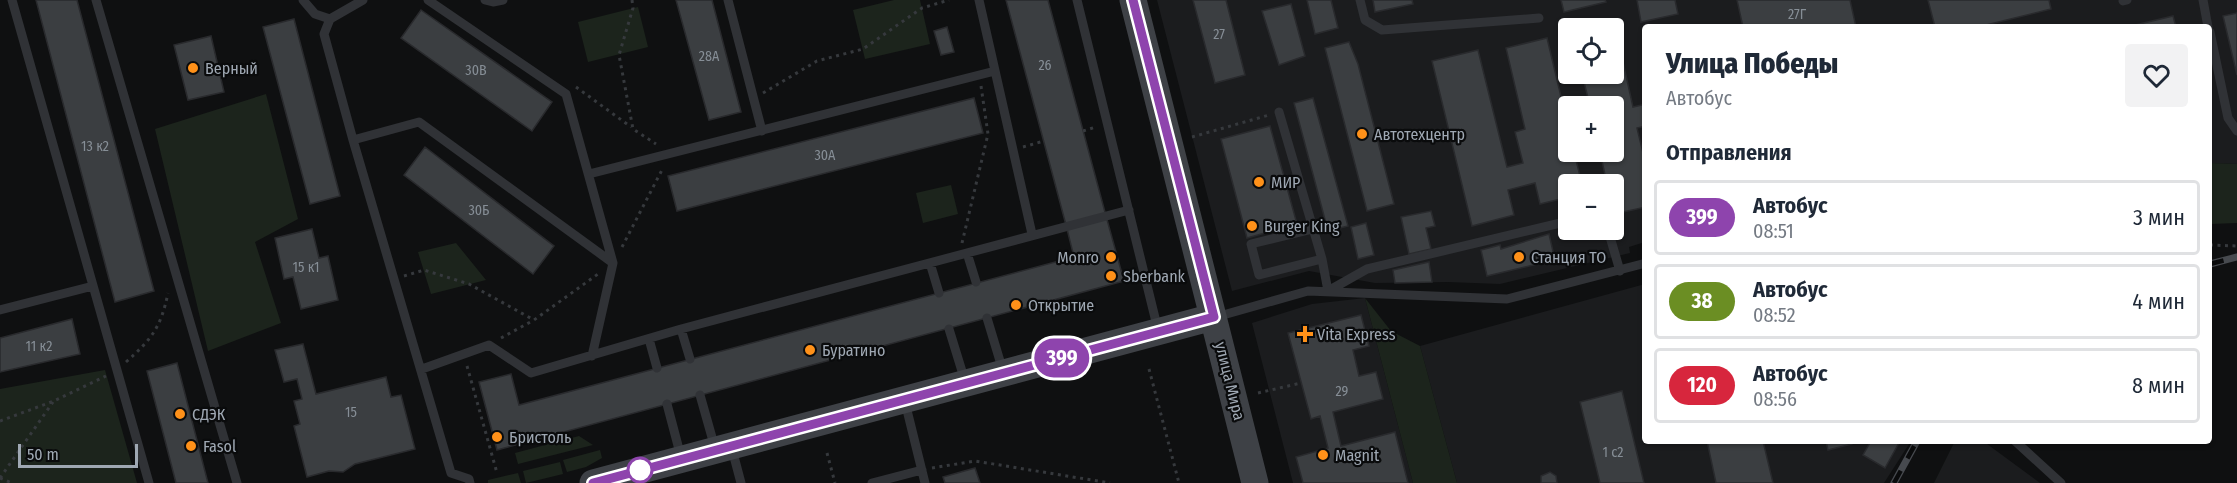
<!DOCTYPE html>
<html lang="ru">
<head>
<meta charset="utf-8">
<style>
	:root { --surface:#fff; --page:#f2f2f3; --text:#1f2937; --muted:#747a83; --line:#e0e1e3 }
	body { margin:0; font-family:"Fira Sans Condensed",sans-serif; background:var(--page); color:var(--text); height:100vh; display:flex; flex-direction:column; font-size:22px; white-space:nowrap }
	* { box-sizing:border-box; margin:0 }
	p { font-size:20px; color:var(--muted) }
	.icon { flex:none; width:33px; height:33px; fill:none; stroke:currentColor; stroke-width:2; stroke-linecap:round; stroke-linejoin:round }
	.map { position:relative; flex:1; overflow:hidden }
	.side { position:absolute; left:1642px; top:24px; width:570px; height:420px; display:flex; flex-direction:column; background:var(--surface); border-radius:6px; box-shadow:0 2px 4px #0004 }
	.side>* { flex:none }
	.badge { padding:0 12px; border-radius:20px; font-size:21px; line-height:39px }
	.tools { position:absolute; left:1558px; top:18px; display:grid; gap:12px }
	.tools a { display:grid; place-items:center; width:66px; height:66px; border-radius:6px; background:var(--surface); box-shadow:0 2px 4px #0004; font-size:30px }
	.scale { position:absolute; left:18px; bottom:15px; width:120px; box-sizing:border-box; padding-left:6px; border:3px solid #9fa8b3; border-top:0; font-size:16px; line-height:21px; white-space:nowrap; color:#9fa8b3; -webkit-text-stroke:4px #0a0b0c; paint-order:stroke }
	.map>.badge { position:absolute; translate:-50% -50%; box-shadow:0 0 0 3px #fff }
	h2 { padding:0 24px; font-size:22px; line-height:54px }
	.round { display:grid; place-items:center; flex:none; width:63px; height:63px; border-radius:6px; background:var(--page) }
	.overview { display:flex; align-items:center; justify-content:space-between; height:102px; padding:0 24px }
	h1 { font-size:28px; font-weight:800; line-height:45px }
	ul { padding:0; list-style:none }
	li { display:flex; align-items:center; gap:18px; height:75px; margin:0 12px 9px; padding:0 12px; border:3px solid var(--line); border-radius:6px }
	li div { flex:1 }
	li b { display:block; font-size:22px }
	li em { font-style:normal }
	li .badge { min-width:66px; font-weight:700; text-align:center }
	.map>svg:first-child { display:block }
	.built { fill:#1b1c1e; fill-rule:evenodd }
	.green { fill:#1c241c }
	.building { fill:#3b3e41; stroke:#292a2d; stroke-width:1.5 }
	.lines { fill:none; stroke-linecap:round; stroke-linejoin:round }
	.path { stroke:#36393d; stroke-width:3; stroke-dasharray:3 4.5; stroke-linecap:butt }
	.service { stroke:#303236; stroke-width:9 }
	.secondary { stroke:#3e4146; stroke-width:27 }
	.rail-casing { stroke:#474a4f; stroke-width:7 }
	.rail { stroke:#0a0b0c; stroke-width:4.5; stroke-dasharray:14; stroke-linecap:butt }
	.line-casing { stroke:#fff; stroke-width:14 }
	.line { stroke:#8e44ad; stroke-width:9 }
	.poi-dot { fill:#ff9119; stroke:#0a0b0c; stroke-width:2 }
	.stop-dot { fill:#fff; stroke:#8e44ad; stroke-width:3 }
	.labels { text-anchor:middle; dominant-baseline:central; stroke-width:4.5; stroke-linejoin:round; paint-order:stroke }
	.number-label { font-size:14px; fill:#868e96 }
	.poi-label { font-size:16px; fill:#9fa8b3; stroke:#0a0b0c; text-anchor:start }
	.street-label { font-size:16px; fill:#9fa8b3; stroke:#0a0b0c }
</style>
</head>
<body>
<div class="map">
<svg width="2237" height="483" viewBox="0 0 2237 483">
	<rect width="100%" height="100%" fill="#0f1011"/>
	<path class="built" d="M1157,0h1080v164l-27,-1v-136h-564l-1,215 -16,5 1,6 -130,31 -52,-2 -73,1 -66,-12 -77,20zM1569,28h45v46h-45zM1569,106h45v46h-45zM1569,184h45v46h-45z
		M1645,284l1,157h265l-27,42h-427l-37,-137z
		M1365,298l48,185h-120l-41,-160 60,-19z
		M1955,441h28l57,42h-106z"/>
	<path class="green" d="M894,0h26l10,44 -65,15 -12,-49z
		M638,7l10,40 -60,15 -10,-40z
		M266,94l32,125 -43,23 26,81 -73,28 -53,-222z
		M2210,163l27,1v59l-27,1z
		M951,185l7,29 -35,9 -7,-30z
		M456,243l30,37 -55,14 -13,-42z
		M1365,298l26,33 29,15 37,137h-44z
		M105,370l32,113h-137v-94z
		M579,436l14,9 -75,19 -3,-11z
		M600,450l2,8 -16,9 -19,5 -4,-12z
		M560,462l3,12 -37,9 -3,-12z
		M518,473l3,10h-33v-3z"/>
	<path class="building" d="M36,0h41l77,291 -39,11z
		M676,0h36l29,112 -32,8z
		M1006,0h42l58,216 -40,9z
		M1193,0h33l19,75 -30,8z
		M1307,0h24l7,28 -23,6z
		M1373,0h39l1,4 -38,8z
		M1561,0h44l1,2 -42,10z
		M1637,0h38l3,14 -37,8z
		M1737,0h113l6,27h-113z
		M1928,0h121l2,9 -73,18h-43z
		M1291,4l14,52 -26,9 -17,-54z
		M421,10l131,92 -20,29 -131,-93z
		M2237,13v62l-14,-59z
		M2173,16l3,11h-49z
		M294,19l46,177 -30,8 -47,-177z
		M947,27l7,25 -13,3 -7,-24z
		M211,36l13,56 -36,8 -14,-55z
		M1547,38l22,92v22h5l8,32h-13v13l-29,7 -5,-21 -27,7 6,25 -42,11 -40,-165 46,-11 29,117 16,-4 -8,-31 10,-3 -19,-81z
		M1349,42l9,22 36,140 -27,7 -42,-163z
		M1621,53l12,54 13,-3v22l-9,2 9,37v42l-32,7v-30h-7l-7,-32h14v-46h-24l-8,-32h32v-20z
		M974,98l9,35 -306,78 -9,-35z
		M1313,98l35,128 -20,5 -34,-128z
		M1270,126l27,98 -50,14 -26,-99z
		M425,147l129,99 -21,28 -129,-99z
		M1431,211l4,15 -9,2 5,21 -22,5 -8,-37z
		M1106,216l18,65 -627,169 -18,-68 32,-8 8,31 555,-148 -8,-32z
		M1366,223l8,32 -16,4 -7,-32z
		M312,229l7,29 9,-2 10,44 -37,9 -8,-32 -9,2 -9,-41z
		M1549,234l6,26 -68,16 -6,-26 19,-5 1,4z
		M1429,262l3,20 -37,1 -2,-13z
		M1361,315l8,31 -16,4 6,26 17,-4 7,27 -50,13 8,34 54,-14 13,51h-105l-7,-26 32,-9 -8,-32 -9,3 -23,-86z
		M72,319l8,35 -80,18v-34z
		M303,344l13,50 70,-17 5,20 10,-2 14,54 -60,15 -12,8 -14,-1 -22,6 -13,-51 6,-2 -6,-23 8,-2 -5,-20 -13,3 -9,-32z
		M177,363l31,120h-32l-29,-112z
		M1622,391l22,92h-44l-20,-81z
		M1707,441h56l10,42h-57z
		M1826,441h25l1,3 -24,6z
		M1871,441h29l-15,27 -22,-13z
		M975,468l5,15h-35l-2,-6z
		M1550,472l6,4 1,7h-16v-7z"/>
	<g class="lines">
		<path class="path" d="M632,0l1,8 -14,47 14,74 23,15
			M576,87l55,40
			M763,93l54,-32 46,-12 59,-41 27,-8
			M1083,131l13,-4
			M1192,137l77,-22
			M1023,147l21,-6
			M962,243l26,-109 -7,-48
			M2210,245l27,1
			M622,247l41,-79
			M404,276l20,-6 45,14 65,36 64,-46
			M501,338l33,-18
			M126,362c26,-23 35,-35 42,-69
			M467,366l30,107
			M1149,369l30,114
			M1258,393l43,-10
			M0,421l54,-20 52,-25
			M827,453l8,30
			M932,468l43,-7 135,22
			M0,478l53,-76
			M0,478l12,5"/>
		<path class="service" d="M12,0l137,483
			M96,0l141,483
			M303,0l12,14 15,5 -6,15 29,106 98,333 18,6 1,4
			M428,0l138,94 47,169 -21,93
			M485,0l8,2 10,-2
			M728,0l34,131
			M979,0l53,234
			M1077,0l81,330
			M1360,0l5,20 17,10 157,-12
			M2203,0l5,27
			M2123,1l4,-1
			M330,19l33,-19
			M2210,32l18,86 9,13
			M1279,112l43,147 6,32 39,-22 202,-48
			M353,140l66,-18 194,141
			M589,174l406,-103
			M1313,229l-62,15 8,31 63,-16
			M1608,230l12,41
			M967,253l9,29
			M930,263l9,30
			M0,310l93,-24
			M1216,317l92,-26 199,8 139,-36
			M987,318l16,53
			M681,329l9,30
			M949,329l16,52
			M649,339l8,29
			M422,369l67,-24 42,28 150,-44 448,-119
			M700,395l15,53
			M905,402l20,81
			M667,404l14,53
			M2015,441l46,42
			M732,449l9,34
			M872,483l50,-13"/>
		<path class="secondary" d="M1133,0l122,483
			M593,483l620,-166"/>
		<defs>
			<path id="rail" d="M2210,264l27,-7
				M1894,483l23,-42"/>
		</defs>
		<use href="#rail" class="rail-casing"/>
		<use href="#rail" class="rail"/>
	</g>
	<g class="lines">
		<defs>
			<path id="line" d="M593,483l621,-166 -81,-317"/>
		</defs>
		<use href="#line" class="line-casing"/>
		<use href="#line" class="line"/>
	</g>
	<g class="poi-dot">
		<circle cx="193" cy="68" r="6"/>
		<circle cx="1362" cy="134" r="6"/>
		<circle cx="1259" cy="182" r="6"/>
		<circle cx="1252" cy="226" r="6"/>
		<circle cx="1111" cy="257" r="6"/>
		<circle cx="1519" cy="257" r="6"/>
		<circle cx="1111" cy="276" r="6"/>
		<circle cx="1016" cy="305" r="6"/>
		<path d="M1302 325h6v6h6v6h-6v6h-6v-6h-6v-6h6z"/>
		<circle cx="810" cy="350" r="6"/>
		<circle cx="180" cy="414" r="6"/>
		<circle cx="497" cy="437" r="6"/>
		<circle cx="191" cy="446" r="6"/>
		<circle cx="1323" cy="455" r="6"/>
	</g>
	<circle class="stop-dot" cx="640" cy="470" r="12"/>
	<g class="labels">
		<g class="number-label">
			<text x="1797" y="14">27Г</text>
			<text x="1219" y="34">27</text>
			<text x="709" y="56">28А</text>
			<text x="1045" y="65">26</text>
			<text x="476" y="70">30В</text>
			<text x="95" y="146">13 к2</text>
			<text x="825" y="155">30А</text>
			<text x="479" y="210">30Б</text>
			<text x="306" y="267">15 к1</text>
			<text x="39" y="346">11 к2</text>
			<text x="1342" y="391">29</text>
			<text x="351" y="412">15</text>
			<text x="1613" y="452">1 с2</text>
		</g>
		<g class="poi-label">
			<text x="205" y="68">Верный</text>
			<text x="1374" y="134">Автотехцентр</text>
			<text x="1271" y="182">МИР</text>
			<text x="1264" y="226">Burger King</text>
			<text x="1099" y="257" text-anchor="end">Monro</text>
			<text x="1531" y="257">Станция ТО</text>
			<text x="1123" y="276">Sberbank</text>
			<text x="1028" y="305">Открытие</text>
			<text x="1317" y="334">Vita Express</text>
			<text x="822" y="350">Буратино</text>
			<text x="192" y="414">СДЭК</text>
			<text x="509" y="437">Бристоль</text>
			<text x="203" y="446">Fasol</text>
			<text x="1335" y="455">Magnit</text>
		</g>
		<g class="street-label">
			<text transform="translate(1230 381) rotate(76)">улица Мира</text>
		</g>
	</g>
</svg>
<div class="tools">
<a><svg class="icon" aria-label="locate" viewBox="0 0 24 24"><circle cx="12" cy="12" r="6"/><path d="M12 2v4M12 18v4M2 12h4M18 12h4"/></svg></a>
<a>+</a>
<a>−</a>
</div>
<div class="scale">50 m</div>
<b class="badge" style="left:1062px;top:358px;background:#8e44ad;color:#fff">399</b>
<section class="side">
<div class="overview"><div><h1>Улица Победы</h1><p>Автобус</p></div><a class="round"><svg class="icon" aria-label="heart" viewBox="0 0 24 24"><path d="M12 20l-8-8c-3-5 5-10 8-4 3-6 11-1 8 4z"/></svg></a></div>
<h2>Отправления</h2>
<ul>
<li><span class="badge" style="background:#8e44ad;color:#fff">399</span><div><b>Автобус</b><p>08:51</p></div><em>3 мин</em></li>
<li><span class="badge" style="background:#6b8e23;color:#fff">38</span><div><b>Автобус</b><p>08:52</p></div><em>4 мин</em></li>
<li><span class="badge" style="background:#d7263d;color:#fff">120</span><div><b>Автобус</b><p>08:56</p></div><em>8 мин</em></li>
</ul>
</section>
</div>
</body>
</html>
